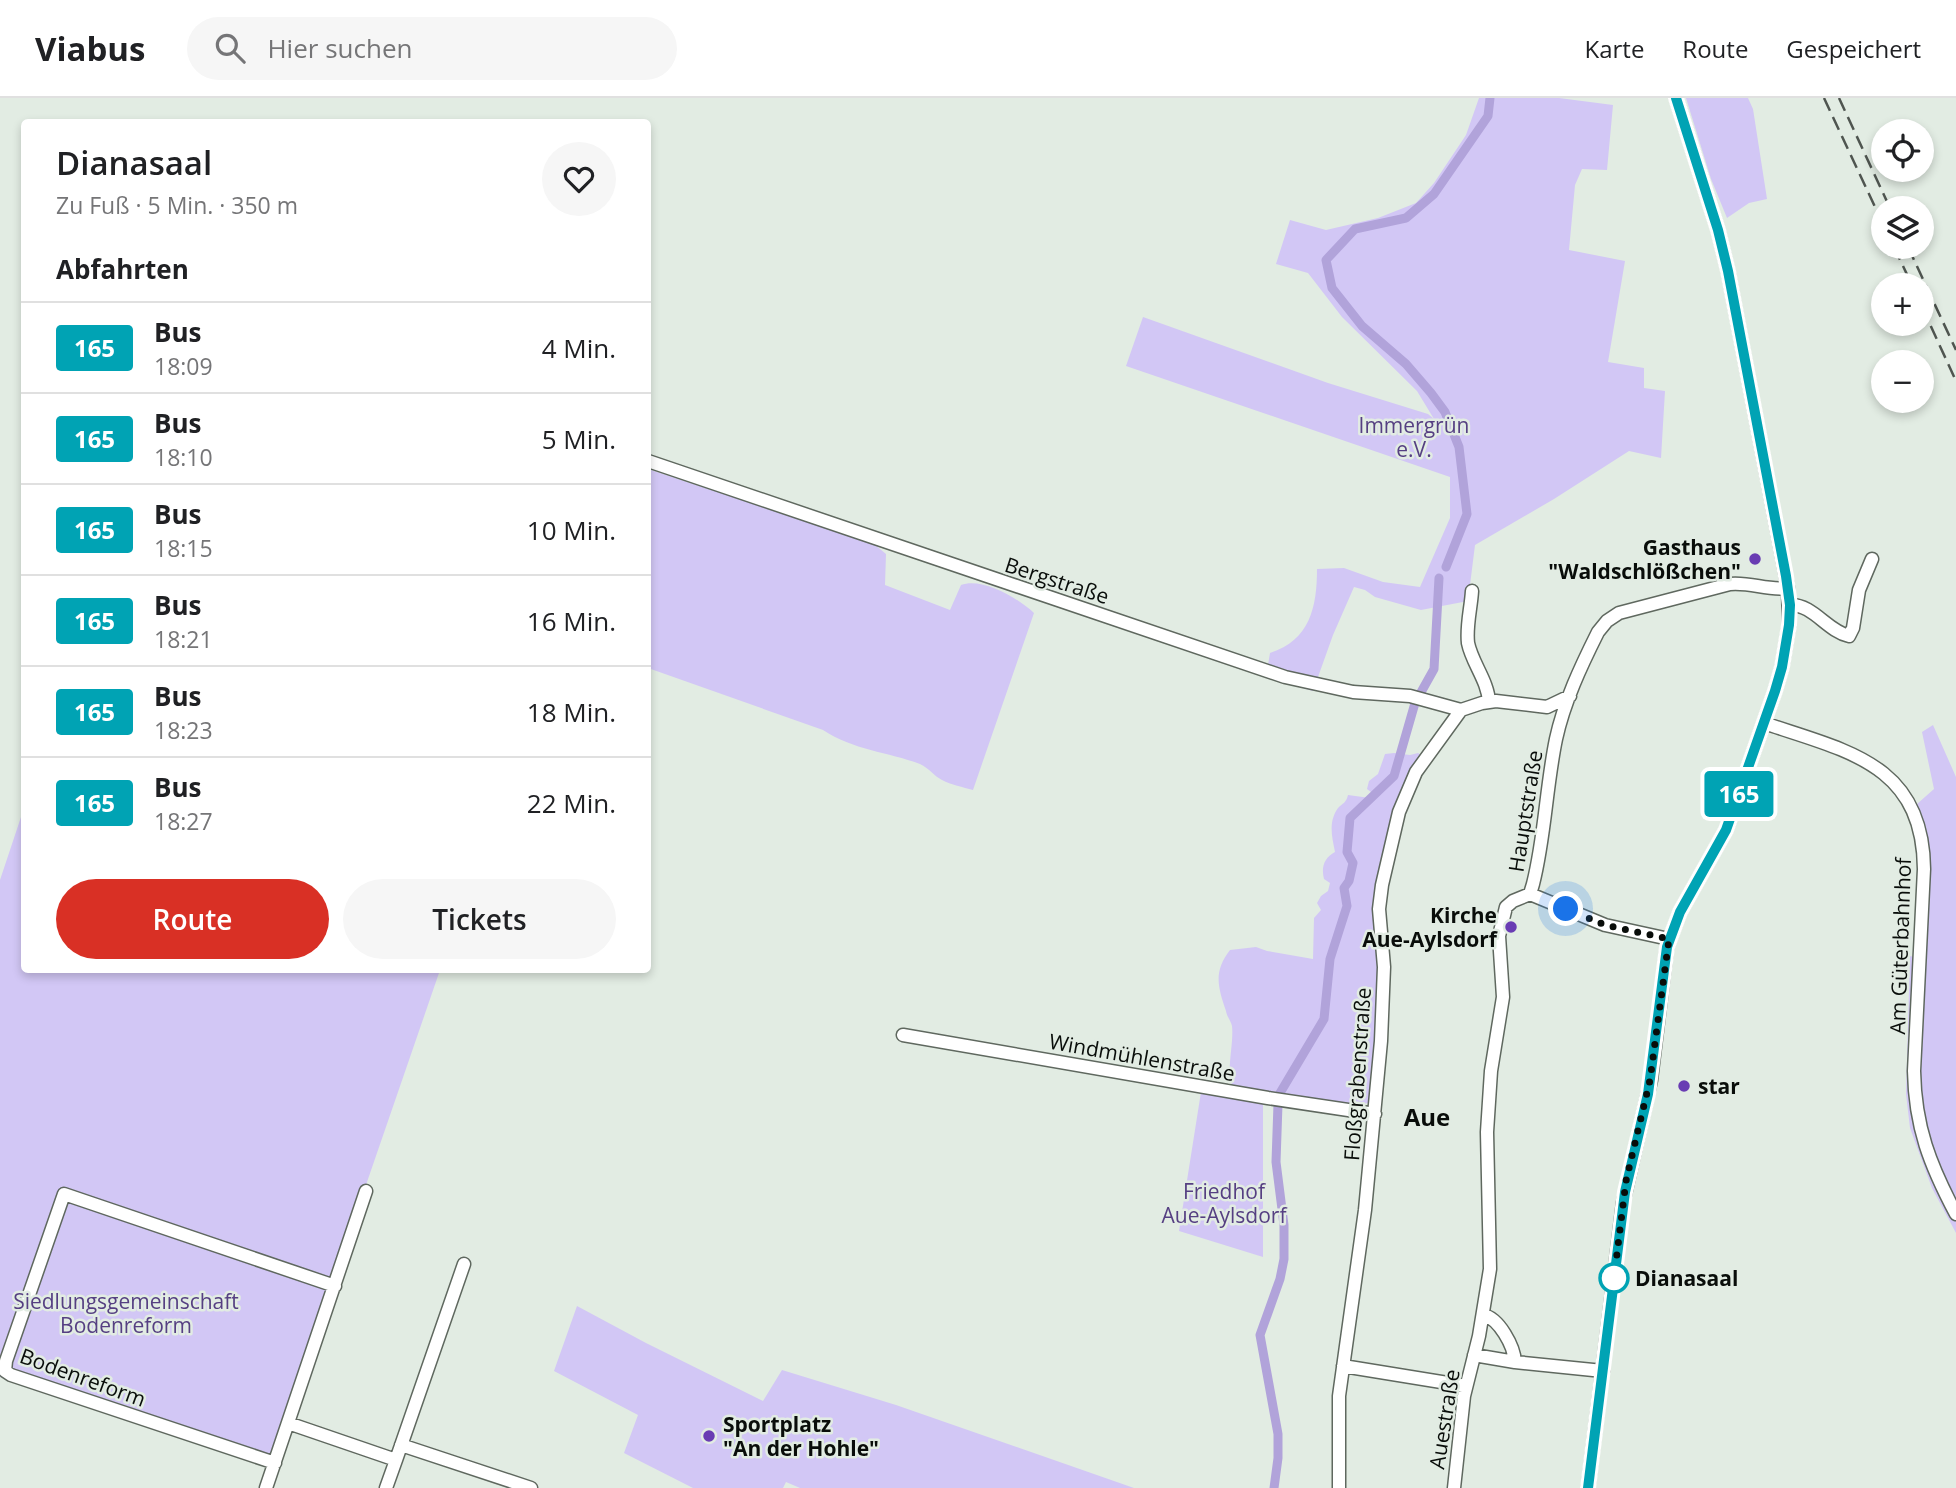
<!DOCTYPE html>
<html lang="de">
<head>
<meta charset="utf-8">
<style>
	:root { --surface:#fff; --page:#f6f6f6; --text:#202124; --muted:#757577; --line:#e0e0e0; --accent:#d93025 }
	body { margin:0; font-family:"Open Sans",sans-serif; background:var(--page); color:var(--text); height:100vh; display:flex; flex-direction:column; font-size:26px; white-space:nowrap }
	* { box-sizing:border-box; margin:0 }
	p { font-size:23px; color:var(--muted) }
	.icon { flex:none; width:38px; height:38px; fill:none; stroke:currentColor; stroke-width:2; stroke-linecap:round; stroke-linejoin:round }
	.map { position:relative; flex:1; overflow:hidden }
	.sheet { position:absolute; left:21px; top:21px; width:630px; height:854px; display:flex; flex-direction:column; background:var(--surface); border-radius:7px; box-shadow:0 4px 10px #0003 }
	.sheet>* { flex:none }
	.badge { padding:0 14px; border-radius:5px; font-size:24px; line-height:46px }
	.controls { position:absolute; left:1871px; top:21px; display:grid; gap:14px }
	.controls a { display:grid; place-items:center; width:63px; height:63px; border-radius:50%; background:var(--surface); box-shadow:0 4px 10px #0003; font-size:35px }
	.you { position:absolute; width:35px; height:35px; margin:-18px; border:5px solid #fff; border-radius:50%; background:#1a73e8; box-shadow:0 0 0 10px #1a73e833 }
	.map>.badge { position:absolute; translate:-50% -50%; box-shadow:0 0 0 4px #fff }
	h2 { padding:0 35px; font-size:26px; line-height:63px }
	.round { display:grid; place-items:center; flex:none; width:74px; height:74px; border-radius:37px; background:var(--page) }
	.summary { display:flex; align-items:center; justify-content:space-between; height:119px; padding:0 35px }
	h1 { font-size:33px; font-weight:600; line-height:52px }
	.primary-button { display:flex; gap:14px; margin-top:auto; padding:14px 35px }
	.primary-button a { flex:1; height:80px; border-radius:42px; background:var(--accent); color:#fff; font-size:28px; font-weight:600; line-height:80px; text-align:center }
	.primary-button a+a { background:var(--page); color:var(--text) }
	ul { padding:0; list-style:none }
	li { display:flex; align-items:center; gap:21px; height:91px; padding:0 35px; border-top:2px solid var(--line) }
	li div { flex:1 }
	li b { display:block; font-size:26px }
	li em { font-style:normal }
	li .badge { min-width:77px; font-weight:700; text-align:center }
	header { display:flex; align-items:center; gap:42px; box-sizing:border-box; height:98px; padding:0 35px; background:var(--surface); border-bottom:2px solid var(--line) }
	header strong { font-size:33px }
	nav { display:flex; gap:38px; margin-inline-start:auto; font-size:24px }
	.search { width:490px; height:63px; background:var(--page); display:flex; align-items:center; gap:18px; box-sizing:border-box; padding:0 24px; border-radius:38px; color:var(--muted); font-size:26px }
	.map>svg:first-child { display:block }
	.green { fill:#d2c7f5 }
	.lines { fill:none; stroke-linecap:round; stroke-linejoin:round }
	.canal { stroke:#b1a3da; stroke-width:9 }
	.minor-casing { stroke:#5f685f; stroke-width:15 }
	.minor { stroke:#fff; stroke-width:12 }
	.rail { stroke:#4f5550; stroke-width:2.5; stroke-dasharray:14 7; stroke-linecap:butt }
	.line-casing { stroke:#fff; stroke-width:16 }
	.line { stroke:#00a3b4; stroke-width:10 }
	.walk { stroke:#090d0a; stroke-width:7; stroke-dasharray:0 12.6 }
	.poi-dot { fill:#693cb3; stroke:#e2ece3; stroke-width:2.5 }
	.stop-dot { fill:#fff; stroke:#00a3b4; stroke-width:3.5 }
	.labels { text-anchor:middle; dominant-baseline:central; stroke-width:5; stroke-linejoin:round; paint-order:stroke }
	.park-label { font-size:21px; fill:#553f82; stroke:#e2ece3 }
	.poi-label { font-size:21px; font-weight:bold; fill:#090d0a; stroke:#e2ece3; text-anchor:end }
	.street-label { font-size:21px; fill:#090d0a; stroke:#e2ece3 }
	.stop-label { font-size:21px; font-weight:bold; fill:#090d0a; stroke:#e2ece3; text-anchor:start }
	.quarter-label { font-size:24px; font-weight:bold; fill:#090d0a; stroke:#e2ece3 }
</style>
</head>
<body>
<header>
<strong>Viabus</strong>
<div class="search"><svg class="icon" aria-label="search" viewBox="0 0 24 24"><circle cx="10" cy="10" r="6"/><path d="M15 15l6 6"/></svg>Hier suchen</div>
<nav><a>Karte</a><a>Route</a><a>Gespeichert</a></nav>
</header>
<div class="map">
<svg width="1956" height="1390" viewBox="0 0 1956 1390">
	<rect width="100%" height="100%" fill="#e2ece3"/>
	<path class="green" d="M1479,0h80l54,7 -6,65 -25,-1 -7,16 -6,65 56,11 -17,101 36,6v20l21,3 -4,67 -32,-7 -75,48 -79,46 -7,56 -47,9 -46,-13 -10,-7 -11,-3 -21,48 -20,56 -47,-14 4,-24c40,-13 47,-46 47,-84l27,-1 39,14 37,5 30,-69v-41l-324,-111 17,-49 185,66 100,31 6,5 -17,-28 -75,-74 -34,-44 -32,-9 14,-44 36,10 52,-12 38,-15 18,-20 32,-48z
		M1686,0h62l5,11 14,90 -18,4 -22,15 -16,-39z
		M648,371l226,75 12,10 -1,31 65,25 11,-25c21,-8 57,13 73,28l-61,177c-10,-3 -22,-5 -31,-10 -8,-4 -13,-12 -22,-16 -32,-12 -67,-14 -97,-34l-175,-62z
		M1933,627l23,52v456l-24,-45 -22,-60 -4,-34 4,-138 13,3c3,-50 14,-108 -6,-155l17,-15 -12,-57z
		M1394,655l16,2 8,-2 5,3 -49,141 -1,11 7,59 -9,134c-13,11 -87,1 -108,0v156l-84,-26 22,-139 31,-7c-6,-15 2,-41 0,-59 -1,-5 -5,-9 -6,-15 -8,-24 -13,-39 4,-61l26,-3 11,4 46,8 1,-41 7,-8 -4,-7 4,-7 7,-5 2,-8 -6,-4c-3,-12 0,-21 11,-27 -3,-15 -7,-30 3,-44 5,-5 8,-5 10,-13l22,3 1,-6 -4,-3 2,-8 9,-7 7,-20z
		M24,710v162h416l-168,488 -272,-81v-497z
		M577,1208l69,37 117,58 19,-31 114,35 238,83h-334l-14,-6 -3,6h-90l-69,-35 14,-38 -84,-44z"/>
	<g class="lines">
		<path class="canal" d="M1446,469l21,-53 -8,-67 -14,-35 -14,-19 -25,-29 -44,-38 -30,-38 -6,-28 29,-31 51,-11 28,-24 54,-78 2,-18
			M1274,1390l4,-30v-24l-18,-99 20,-56 4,-20v-34l-8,-63 2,-58 2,-11 44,-74 6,-60 17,-53 -3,-18 5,-7 4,-18 -6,-11 3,-34 44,-42 21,-73 19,-34 5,-91"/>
		<defs>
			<path id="minor" d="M648,363l637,216 68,15 57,4 51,14
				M1472,493c-1,17 -6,35 -4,52 4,20 20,38 21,59
				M1790,507c23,-1 37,26 59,31l4,-8 6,-38 13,-31
				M1764,625c82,28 159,40 160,146l-10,202c1,56 16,94 42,143
				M1530,796l75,31 64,14
				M903,937l365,63 107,16
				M1483,1217c16,3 31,31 32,47l88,9
				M1474,1257l41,7
				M1343,1268l123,20
				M288,1325l108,37 -10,28
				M401,1347l130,43
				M396,1362l68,-196
				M275,1365l-264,-88 -6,-4 1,-10 58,-167 271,92
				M266,1390l100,-297
				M1339,1390v-92l26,-186 16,-169 3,-74 -5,-58 3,-24 17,-73 17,-40 45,-62 21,-7 14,-2 51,6 23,-11
				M1454,1390l10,-92 15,-60 11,-67 -3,-137 4,-61 12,-74 -4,-61 7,-29 7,-6 17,-7 3,-10c12,-47 13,-97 23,-145 8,-37 25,-73 42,-107l9,-11 12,-8 111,-29c22,-2 37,7 58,4
				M1588,1390l35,-285 28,-123 16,-133 13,-35 46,-82 49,-139 7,-24 7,-42 -1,-37 -60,-317 -10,-41 -42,-132"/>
		</defs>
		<use href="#minor" class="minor-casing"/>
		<use href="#minor" class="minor"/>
		<path class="rail" d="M1824,0l59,126
			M1839,0l51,110
			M1894,149l18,38
			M1908,149l48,103
			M1922,209l34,74"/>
	</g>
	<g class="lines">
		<defs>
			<path id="line" d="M1588,1390l37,-296 23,-98 19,-147 13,-35 46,-82 49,-139 7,-24 7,-42 1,-20 -4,-29 -58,-305 -10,-41 -42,-132"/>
		</defs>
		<use href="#line" class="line-casing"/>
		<use href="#line" class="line"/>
		<path class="walk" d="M1566,811l39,16 64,14 -19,141 -24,101 -12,97"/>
	</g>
	<g class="poi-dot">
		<circle cx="1755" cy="461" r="7"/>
		<circle cx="1511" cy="829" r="7"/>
		<circle cx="1684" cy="988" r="7"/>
		<circle cx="709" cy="1338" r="7"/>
	</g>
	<circle class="stop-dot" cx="1614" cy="1180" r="14"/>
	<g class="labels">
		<g class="park-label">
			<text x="1414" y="327">Immergrün<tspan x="1414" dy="24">e.V.</tspan></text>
			<text x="1224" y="1093">Friedhof<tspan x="1224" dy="24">Aue-Aylsdorf</tspan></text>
			<text x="126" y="1203">Siedlungsgemeinschaft<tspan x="126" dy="24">Bodenreform</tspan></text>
		</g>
		<g class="poi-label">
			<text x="1741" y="449">Gasthaus<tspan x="1741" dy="24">"Waldschlößchen"</tspan></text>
			<text x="1497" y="817">Kirche<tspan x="1497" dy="24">Aue-Aylsdorf</tspan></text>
			<text x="1698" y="988" text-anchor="start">star</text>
			<text x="723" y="1326" text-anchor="start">Sportplatz<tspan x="723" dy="24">"An der Hohle"</tspan></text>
		</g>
		<g class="street-label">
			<text transform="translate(1057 482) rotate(18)">Bergstraße</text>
			<text transform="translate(1525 713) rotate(-81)">Hauptstraße</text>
			<text transform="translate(1900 848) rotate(-88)">Am Güterbahnhof</text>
			<text transform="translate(1142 959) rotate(10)">Windmühlenstraße</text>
			<text transform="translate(1357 976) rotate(-86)">Floßgrabenstraße</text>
			<text transform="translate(83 1279) rotate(20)">Bodenreform</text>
			<text transform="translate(1444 1321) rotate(-81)">Auestraße</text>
		</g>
		<g class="stop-label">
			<text x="1635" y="1180">Dianasaal</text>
		</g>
		<g class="quarter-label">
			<text x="1427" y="1018">Aue</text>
		</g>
	</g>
</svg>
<div class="controls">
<a><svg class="icon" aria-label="locate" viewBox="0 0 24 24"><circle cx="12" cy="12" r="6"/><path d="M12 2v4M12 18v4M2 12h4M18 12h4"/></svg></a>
<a><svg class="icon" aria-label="layers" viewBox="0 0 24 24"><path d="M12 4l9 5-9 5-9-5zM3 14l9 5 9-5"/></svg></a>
<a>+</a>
<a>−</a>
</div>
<div class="you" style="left:1566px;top:811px"></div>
<b class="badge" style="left:1739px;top:696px;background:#00a3b4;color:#fff">165</b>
<section class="sheet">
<div class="summary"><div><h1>Dianasaal</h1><p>Zu Fuß · 5 Min. · 350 m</p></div><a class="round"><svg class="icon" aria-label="heart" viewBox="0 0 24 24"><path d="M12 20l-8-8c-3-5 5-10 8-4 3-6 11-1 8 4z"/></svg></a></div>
<h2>Abfahrten</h2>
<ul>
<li><span class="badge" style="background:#00a3b4;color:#fff">165</span><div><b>Bus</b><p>18:09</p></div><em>4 Min.</em></li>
<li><span class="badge" style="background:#00a3b4;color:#fff">165</span><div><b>Bus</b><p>18:10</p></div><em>5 Min.</em></li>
<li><span class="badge" style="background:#00a3b4;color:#fff">165</span><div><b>Bus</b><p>18:15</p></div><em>10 Min.</em></li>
<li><span class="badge" style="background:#00a3b4;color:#fff">165</span><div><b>Bus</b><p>18:21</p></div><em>16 Min.</em></li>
<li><span class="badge" style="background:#00a3b4;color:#fff">165</span><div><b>Bus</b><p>18:23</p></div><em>18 Min.</em></li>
<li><span class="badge" style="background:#00a3b4;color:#fff">165</span><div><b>Bus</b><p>18:27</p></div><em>22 Min.</em></li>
</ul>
<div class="primary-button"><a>Route</a><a>Tickets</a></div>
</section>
</div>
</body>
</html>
